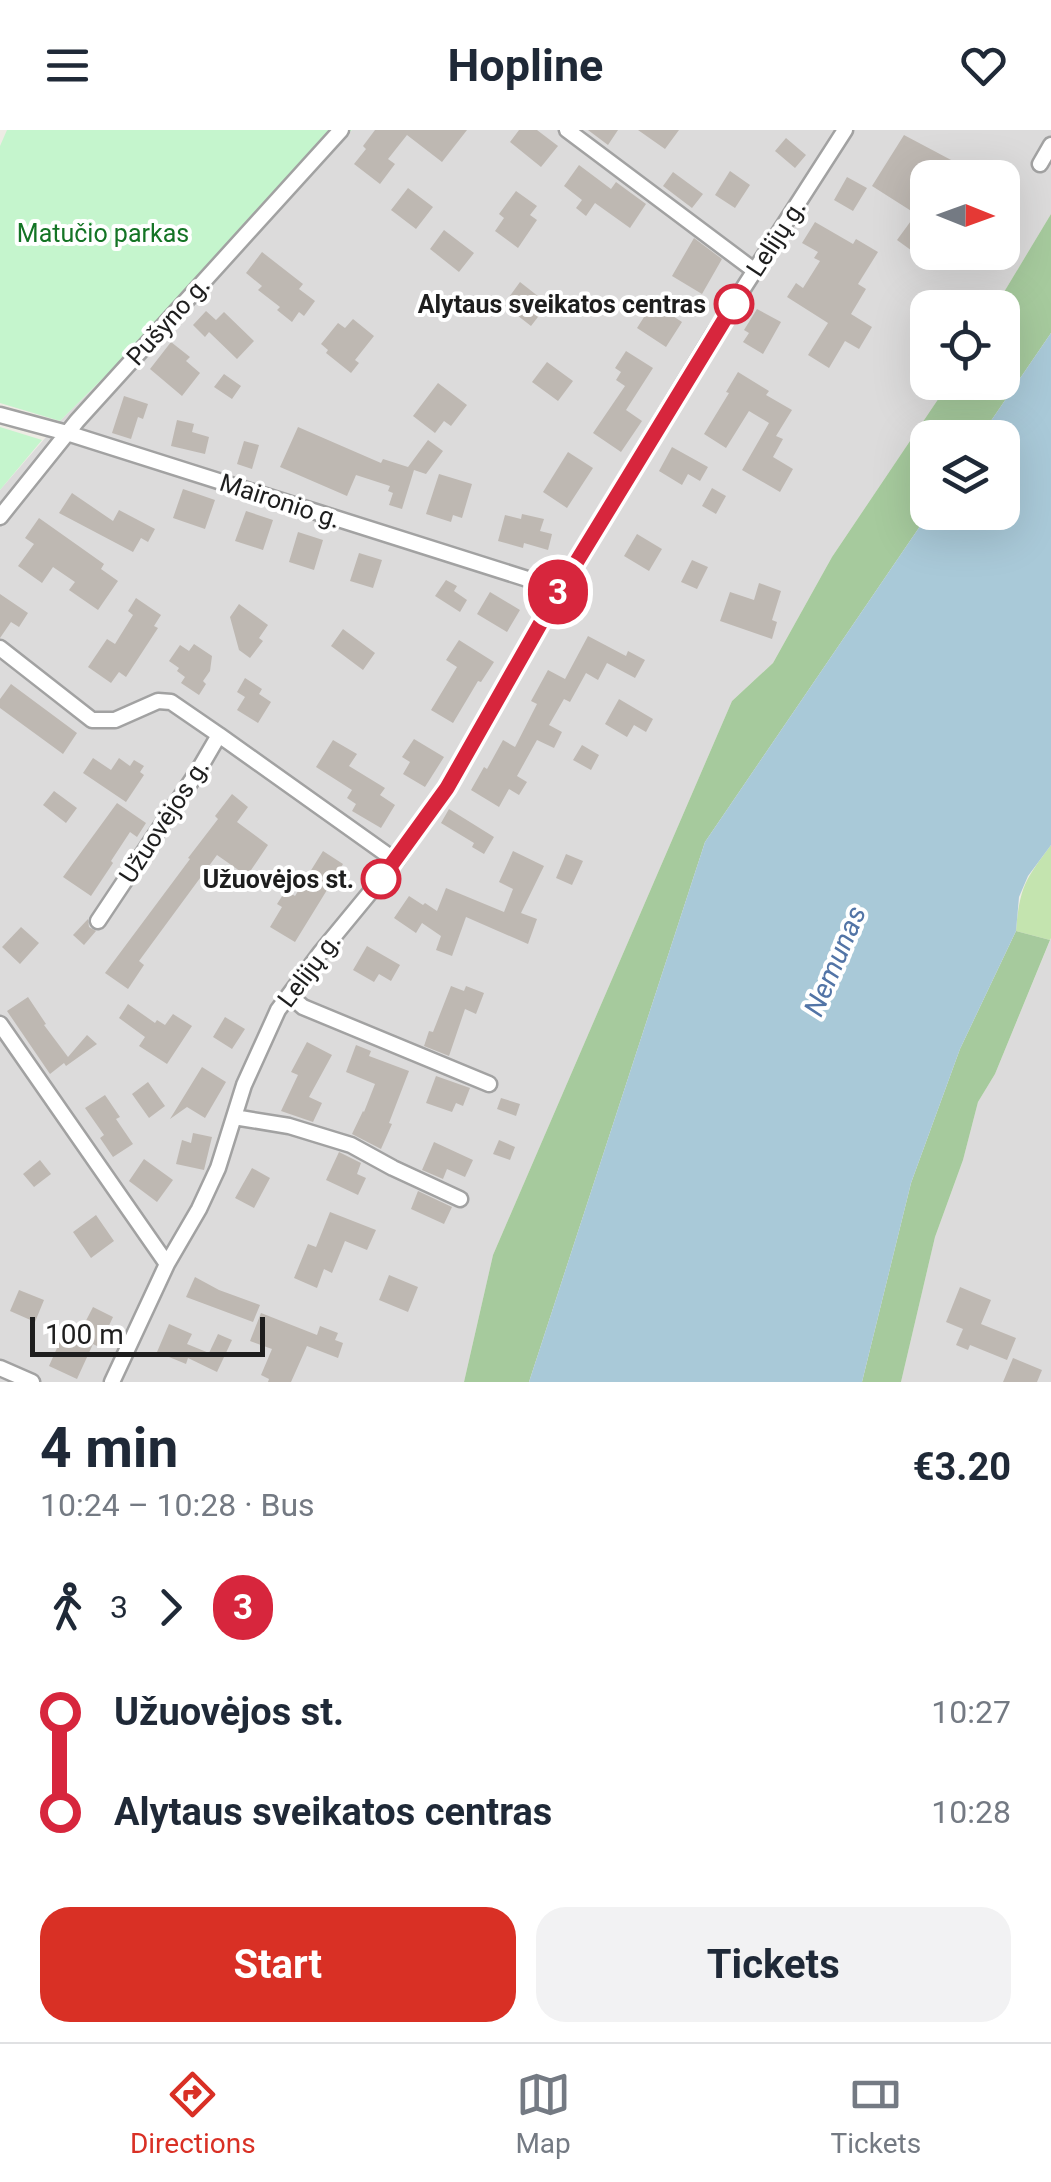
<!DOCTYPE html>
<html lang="en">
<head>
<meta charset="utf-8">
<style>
	:root { --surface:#fff; --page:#f2f2f3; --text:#1f2937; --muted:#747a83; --line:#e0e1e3; --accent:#d93025 }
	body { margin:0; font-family:Roboto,sans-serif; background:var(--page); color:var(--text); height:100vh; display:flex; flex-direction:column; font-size:38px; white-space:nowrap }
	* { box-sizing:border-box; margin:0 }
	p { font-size:32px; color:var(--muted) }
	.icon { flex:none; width:55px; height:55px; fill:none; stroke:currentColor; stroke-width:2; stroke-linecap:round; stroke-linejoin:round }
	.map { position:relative; height:1252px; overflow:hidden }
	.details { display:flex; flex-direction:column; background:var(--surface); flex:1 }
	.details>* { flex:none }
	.badge { padding:0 20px; border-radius:32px; font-size:35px; line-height:65px }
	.needle { width:65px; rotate:91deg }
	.tools { position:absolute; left:910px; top:30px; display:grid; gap:20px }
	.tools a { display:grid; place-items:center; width:110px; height:110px; border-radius:20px; background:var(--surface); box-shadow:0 10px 40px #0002; font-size:50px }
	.scale { position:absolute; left:30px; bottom:25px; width:235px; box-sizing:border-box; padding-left:10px; border:5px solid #1e1e1e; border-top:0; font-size:28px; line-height:35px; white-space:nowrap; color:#1e1e1e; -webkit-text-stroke:8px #fff; paint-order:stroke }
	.map>.badge { position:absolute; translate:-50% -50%; box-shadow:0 0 0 5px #fff }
	.legs { display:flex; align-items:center; gap:15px; height:110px; padding:0 40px; font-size:32px }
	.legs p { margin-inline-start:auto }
	.summary { display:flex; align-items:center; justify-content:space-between; height:170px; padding:0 40px }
	h1 { font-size:55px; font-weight:700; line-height:75px }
	.button { display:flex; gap:20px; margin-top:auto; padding:20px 40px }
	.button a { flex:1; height:115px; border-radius:30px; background:var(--accent); color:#fff; font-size:40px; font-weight:700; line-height:115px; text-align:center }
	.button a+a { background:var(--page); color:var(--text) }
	ul { padding:0 40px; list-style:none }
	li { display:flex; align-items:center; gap:35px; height:100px; font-size:38px }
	li i { display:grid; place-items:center; width:15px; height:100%; margin:0 12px; background:currentColor }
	li i::after { content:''; width:25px; height:25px; margin:-12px; border:8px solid; border-radius:50%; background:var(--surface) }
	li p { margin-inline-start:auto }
	li:first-child i { background:linear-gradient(#0000 50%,currentColor 0) }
	li:last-child i { background:linear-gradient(currentColor 50%,#0000 0) }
	header { display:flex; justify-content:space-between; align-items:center; height:130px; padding:0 40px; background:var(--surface); font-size:45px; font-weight:700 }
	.tabs { display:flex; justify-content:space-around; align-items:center; height:140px; border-top:2px solid var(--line); background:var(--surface); font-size:28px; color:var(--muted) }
	.tabs a { display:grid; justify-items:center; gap:5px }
	.tabs .on { color:var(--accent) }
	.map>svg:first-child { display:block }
	.residential { fill:#dcdbdb; fill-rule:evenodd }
	.grass { fill:#c4e4af }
	.forest { fill:#a6ca9d }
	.park { fill:#c5f5cd }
	.water { fill:#a9c9d8 }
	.building { fill:#beb8b2 }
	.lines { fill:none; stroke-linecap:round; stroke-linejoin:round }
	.minor-casing { stroke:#a2a2a2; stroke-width:19 }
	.minor { stroke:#fff; stroke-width:14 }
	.line-1-casing { stroke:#fff; stroke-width:22 }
	.line-1 { stroke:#d7263d; stroke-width:15 }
	.stop-1-dot { fill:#fff; stroke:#d7263d; stroke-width:5 }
	.labels { text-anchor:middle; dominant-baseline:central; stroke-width:8; stroke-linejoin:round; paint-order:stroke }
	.park-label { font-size:25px; fill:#147425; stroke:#fff }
	.street-label { font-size:25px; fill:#1e1e1e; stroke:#fff }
	.stop-label { font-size:25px; font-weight:bold; fill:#1e1e1e; stroke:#fff; text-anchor:end }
	.water-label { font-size:28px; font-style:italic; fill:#5274a6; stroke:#fff }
</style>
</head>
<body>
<header><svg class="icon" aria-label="menu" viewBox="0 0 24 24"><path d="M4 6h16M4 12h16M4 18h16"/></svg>Hopline<svg class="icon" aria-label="heart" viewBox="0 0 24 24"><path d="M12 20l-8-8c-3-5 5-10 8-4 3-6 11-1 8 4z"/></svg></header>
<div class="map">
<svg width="1051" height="1252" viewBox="0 0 1051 1252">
	<rect width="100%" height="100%" fill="#eeece5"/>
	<path class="residential" d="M352,0h699v84l-56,93 -67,1v74l21,1 -117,174 -59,106 -41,38 -239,554 -29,127h-464v-892l60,-69zM928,48h74v74h-74z
		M1051,808v444h-150l34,-145 28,-77 15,-58 17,-28z"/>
	<path class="grass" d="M1051,715v93l-1,2 -34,-9c4,-45 9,-51 35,-86z"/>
	<path class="forest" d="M1051,84v119l-71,104 -52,1 1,75 -224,329 -176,540h-65l29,-127 239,-554 41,-38 59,-106 117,-174 53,-1v-74l-7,-1z
		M1016,801l34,9 -55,134 -17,28 -15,58 -28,77 -34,145h-39l49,-199 49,-134z"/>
	<path class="park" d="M7,0h345l-292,291 -60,-18v-257z
		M0,297l42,13 -42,50z"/>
	<path class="water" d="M1051,203v512l-23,31 -9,21 -3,34 -56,118 -49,134 -49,199h-333l176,-540 224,-329 73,-1v-74l-22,-1z"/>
	<path class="building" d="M375,0h92l-25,32 -35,-27 -19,24 7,5 -15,20 -26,-20 12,-15 -3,-3z
		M519,0h18l21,16 -17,21 -31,-25z
		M588,0h30l-10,15z
		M638,0h41l-14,19z
		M904,5l49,26 -9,16 -16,-9v77l-9,11 -22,-16 19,-26 -44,-28z
		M786,8l20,17 -11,13 -20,-17z
		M579,35l32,24 5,-7 30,22 -16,24 -35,-25 -9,13 -10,-8 6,-8 -18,-14z
		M730,41l20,14 -15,23 -20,-13z
		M673,42l30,22 -11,14 -29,-22z
		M847,47l20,11 -14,23 -19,-11z
		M408,58l25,19 -17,22 -25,-19z
		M516,61l21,15 -7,9 7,5 -19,28 -23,-17 9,-13 -5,-4z
		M815,92l38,22 3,-5 22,13 -20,32 8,5 -15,25 21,13 -13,22 -14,-8 -16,27 -21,-13 20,-32 -41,-26 9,-14 7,5 17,-27 -6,-3 4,-6 -16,-9z
		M444,100l30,23 -15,19 -29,-23z
		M694,108l28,21 -20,35 -30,-18z
		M262,122l41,32 -4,5 16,12 -11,15 -5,-4 -7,10 -15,-12 3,-3 -22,-17 4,-4 -16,-13z
		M520,152l28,22 -17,22 -18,-14 4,-5 -10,-7z
		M653,173l29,19 -16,25 -29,-19z
		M757,179l24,13 -18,32 -20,-12 6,-9 -5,-3z
		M206,181l10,9 8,-8 30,29 -17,18 -28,-27 -4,5 -12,-12z
		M353,189l21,17 -19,24 4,3 -8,10 -25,-20 2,-3 -7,-6 17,-21 7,5z
		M171,212l19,15 -4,4 14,12 -18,23 -32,-27z
		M626,221l27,17 -27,42 16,11 -21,31 -28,-19 32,-47 -9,-6 5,-8 -6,-4z
		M547,232l26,19 -15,20 -26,-19z
		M738,242l31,19 -3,4 26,15 -16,26 7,3 -10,18 20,12 -13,23 -38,-22 27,-47 -20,-12 -23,37 -22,-14 25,-41 -3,-1z
		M224,244l17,12 -9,13 -18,-12z
		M438,253l29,22 -16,21 -7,-5 -9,12 -22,-17z
		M124,266l24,8 -5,15 -5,-2 -7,22 -19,-6z
		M177,290l17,4 -2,8 17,5 -4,17 -34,-8z
		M298,297l83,36 2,-4 25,8 20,-27 15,11 -17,23 -12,-4 -12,39 -13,-4 4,-12 -5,-2 2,-5 -34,-11 -9,21 -67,-29z
		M244,311l15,4 -7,24 -15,-5z
		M672,317l36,20 -8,14 -12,-7 -6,11 -23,-14z
		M568,322l25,16 -26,40 -24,-16z
		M439,344l33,10 -10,34 -9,-3 -2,7 -25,-8z
		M712,358l14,8 -10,18 -14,-8z
		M183,359l32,11 -10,29 -32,-11z
		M72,363l41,28 6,-11 36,19 -7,13 -7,-4 -8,14 -74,-39z
		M246,381l27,9 -10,30 -28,-9z
		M522,384l22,5 -4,12 12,3 -4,16 -24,-7 -1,5 -25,-7 7,-26 16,4z
		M39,388l65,46 -3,5 17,12 -20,29 -29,-20 6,-8 -22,-15 -11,16 -24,-17 16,-22 -9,-6z
		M298,402l25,8 -9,30 -25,-8z
		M637,404l25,15 -13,22 -25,-15z
		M359,423l23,7 -9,28 -23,-7z
		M692,430l16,7 -11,22 -16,-7z
		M446,450l11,6 -3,5 13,9 -7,12 -25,-16z
		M759,453l22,8 -9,29 5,2 -5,17 -52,-18 10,-29 24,8z
		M490,462l30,18 -13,22 -30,-18z
		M0,464l28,19 -9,14 -8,-5 -11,16z
		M136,468l25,17 -7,11 4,2 -32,49 -7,-5 -8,11 -23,-16 19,-28 8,5 18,-29 -5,-4z
		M239,474l29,21 -9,13 4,3 -13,17 -11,-8 -9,-33z
		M343,499l32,24 -12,17 -32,-24z
		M588,506l38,20 2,-5 17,9 -10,18 -28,-15 -9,17 -12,-7 -16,29 -6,-3 -15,26 13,7 -8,16 -17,-8 -20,36 10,6 -8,13 -10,-6 -10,18 -28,-17 13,-23 3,2 16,-29 12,7 22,-43 -6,-3 17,-31 17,9z
		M459,510l35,22 -13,20 -3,-1 -25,42 -22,-13 26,-43 -11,-7z
		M194,514l18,12 -2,15 -7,10 3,3 -7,11 -18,-12 4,-6 -8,-6 2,-3 -10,-7 11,-16 9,6z
		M245,548l17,11 -3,5 12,8 -13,21 -21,-13 8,-13 -8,-5z
		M11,554l66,49 -14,21 -63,-46v-9z
		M619,569l34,20 -7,13 -12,-7 -7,12 -22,-13z
		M414,609l30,18 -19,30 -22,-13 7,-12 -8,-5z
		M333,610l24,14 -8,12 36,22 -5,7 15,10 -14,23 -29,-17 4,-7 -9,-6 5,-8 -36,-23z
		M582,615l17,10 -8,15 -18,-10z
		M93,628l18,12 8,-12 11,8 4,-6 10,6 -4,6 4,3 -18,27 -43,-29z
		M54,661l23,17 -11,15 -23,-18z
		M232,664l16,13 -11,15 31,23 -21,31 -30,-21 -78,106 5,4 -16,24 -23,-16 85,-114 -2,-1 30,-39 -3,-3z
		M117,673l29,20 -9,14 -7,-5 -19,29 2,2 -22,33 -28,-19z
		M449,679l45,28 -10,17 -12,-7 2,-4 -33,-20z
		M323,721l20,13 -48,78 -25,-15 12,-20 -5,-3 9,-14 9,6z
		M513,721l31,15 -23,47 16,6 -9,25 -62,-27 -14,39 -16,-6 5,-14 -19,-13 -6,10 -22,-15 15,-22 14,9 2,-2 12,8 9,-23 58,24 9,-23 -14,-7z
		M566,724l17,7 -11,24 -16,-7z
		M88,789l1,8 7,4 -12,14 -11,-10z
		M21,797l18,16 -19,21 -18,-17z
		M367,816l33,19 -9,16 -12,-7 -5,8 -21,-12z
		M451,856l13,5 2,-5 18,7 -8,21 -11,-5 -16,47 -25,-10 5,-15 4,1z
		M28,867l18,27 -2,1 24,32 19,-22 10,9 -31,22 -2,-3 -14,11 -43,-63z
		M128,874l27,19 2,-3 8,5 8,-11 19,12 -25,38 -28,-18 6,-9 -26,-19z
		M225,887l20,12 -13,20 -19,-12z
		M307,912l25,13 -23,42 13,6 -9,19 -32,-11 17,-36 -7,-3z
		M356,915l15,6 -2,5 40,15 -20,52 3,1 -11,25 -29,-15 11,-23 1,1 11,-28 -29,-12z
		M202,937l24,15 -21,36 -18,-11 -17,12z
		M436,946l34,12 -7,18 -7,-3 -4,9 -26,-9z
		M148,952l17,24 -16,12 -17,-24z
		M105,965l15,22 -4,2 17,25 -20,13 -13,-19 4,-3 -19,-27z
		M501,968l19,6 -4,12 -19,-7z
		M193,1003l19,4 -8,33 -28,-6 6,-24 9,3z
		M499,1010l16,7 -5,13 -17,-6z
		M434,1012l39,18 -8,17 -18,-8 -4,10 -21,-9z
		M339,1022l22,11 -4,11 9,4 -8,17 -32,-15z
		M144,1029l29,21 -16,22 -28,-21z
		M40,1030l11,14 -17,13 -11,-13z
		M252,1038l18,10 -16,30 -19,-10z
		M418,1061l34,16 -8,17 -33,-15z
		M330,1082l46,18 -9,20 -22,-9 -13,32 -8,-4 -7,19 -23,-10 14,-34 8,3z
		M96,1085l18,26 -23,17 -18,-26z
		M389,1145l29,12 -10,25 -29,-12z
		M195,1147l24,13 41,15 -7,17 -67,-25z
		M960,1157l31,13 -10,24 35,14 -9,22 -37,-15 -2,5 -12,-5 7,-16 -17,-7z
		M19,1160l25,10 -9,22 -25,-11z
		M93,1177l20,10 -14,30 -6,-3 -16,35 -28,-13 12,-27 13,5z
		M261,1183l56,22 3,-9 18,7 -3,7 8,3 -5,15 -31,-12 -16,36h-23l1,-3 -8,-4 11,-26 -22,-8z
		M169,1194l23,10 -5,10 22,9 9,-19 14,6 -15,32 -29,-14 -2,6 -29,-12z
		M1013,1228l29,12 -5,12h-34z"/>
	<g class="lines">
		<defs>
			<path id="minor" d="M567,0l188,141
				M1040,34l11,-19
				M0,285l67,18 492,156
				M0,387l77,-96 264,-291
				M0,518l92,72h23l43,-19 13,1 48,33 -21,36 -100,150
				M219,605l177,126
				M289,865l14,12 186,77
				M0,894l167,240
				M234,987l55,9 62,19 42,23 67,31
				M0,1238l32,14
				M112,1252l55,-118 32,-55 19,-41 26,-83 34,-75 43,-58 75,-91 51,-73 112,-199 153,-252 133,-207"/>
		</defs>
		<use href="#minor" class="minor-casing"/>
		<use href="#minor" class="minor"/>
	</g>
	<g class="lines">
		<defs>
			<path id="line-1" d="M381,749l66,-91 113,-199 174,-285"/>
		</defs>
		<use href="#line-1" class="line-1-casing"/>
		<use href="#line-1" class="line-1"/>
	</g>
	<g class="stop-1-dot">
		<circle cx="734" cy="174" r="18"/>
		<circle cx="381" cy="749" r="18"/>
	</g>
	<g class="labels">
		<g class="park-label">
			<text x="103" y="103">Matučio parkas</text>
		</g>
		<g class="street-label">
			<text transform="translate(776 108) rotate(-57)">Lelijų g.</text>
			<text transform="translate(168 191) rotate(-48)">Pušyno g.</text>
			<text transform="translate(280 371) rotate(18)">Maironio g.</text>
			<text transform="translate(164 691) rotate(-57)">Užuovėjos g.</text>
			<text transform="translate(309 840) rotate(-53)">Lelijų g.</text>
		</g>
		<g class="stop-label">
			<text x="706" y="174">Alytaus sveikatos centras</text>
			<text x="354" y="749">Užuovėjos st.</text>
		</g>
		<g class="water-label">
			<text transform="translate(835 831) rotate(-67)">Nemunas</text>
		</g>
	</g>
</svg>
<div class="tools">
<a><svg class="needle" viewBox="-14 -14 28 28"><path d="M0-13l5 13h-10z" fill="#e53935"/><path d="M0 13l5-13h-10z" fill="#747a83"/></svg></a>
<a><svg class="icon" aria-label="locate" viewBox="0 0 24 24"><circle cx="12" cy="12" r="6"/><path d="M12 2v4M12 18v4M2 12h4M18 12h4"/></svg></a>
<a><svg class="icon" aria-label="layers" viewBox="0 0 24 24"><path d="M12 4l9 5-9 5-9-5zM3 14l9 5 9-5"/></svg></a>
</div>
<div class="scale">100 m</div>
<b class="badge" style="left:558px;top:462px;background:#d7263d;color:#fff">3</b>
</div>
<section class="details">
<div class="summary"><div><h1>4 min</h1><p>10:24 – 10:28 · Bus</p></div><b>€3.20</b></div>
<div class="legs"><svg class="icon" aria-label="walk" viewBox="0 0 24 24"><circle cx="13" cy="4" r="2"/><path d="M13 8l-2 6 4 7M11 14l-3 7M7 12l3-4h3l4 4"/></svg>3<svg class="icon" aria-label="forward" viewBox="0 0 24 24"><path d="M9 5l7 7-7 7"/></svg><b class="badge" style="background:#d7263d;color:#fff">3</b></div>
<ul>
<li><i style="color:#d7263d"></i><b>Užuovėjos st.</b><p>10:27</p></li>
<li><i style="color:#d7263d"></i><b>Alytaus sveikatos centras</b><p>10:28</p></li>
</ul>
<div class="button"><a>Start</a><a>Tickets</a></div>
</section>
<nav class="tabs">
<a class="on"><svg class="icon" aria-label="directions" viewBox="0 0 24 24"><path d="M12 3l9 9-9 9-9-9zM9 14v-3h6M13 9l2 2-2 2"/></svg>Directions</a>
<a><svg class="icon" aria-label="map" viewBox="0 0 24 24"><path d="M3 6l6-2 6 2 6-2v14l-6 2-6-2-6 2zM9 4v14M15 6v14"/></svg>Map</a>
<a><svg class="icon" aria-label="tickets" viewBox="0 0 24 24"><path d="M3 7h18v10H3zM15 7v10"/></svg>Tickets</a>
</nav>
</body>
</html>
